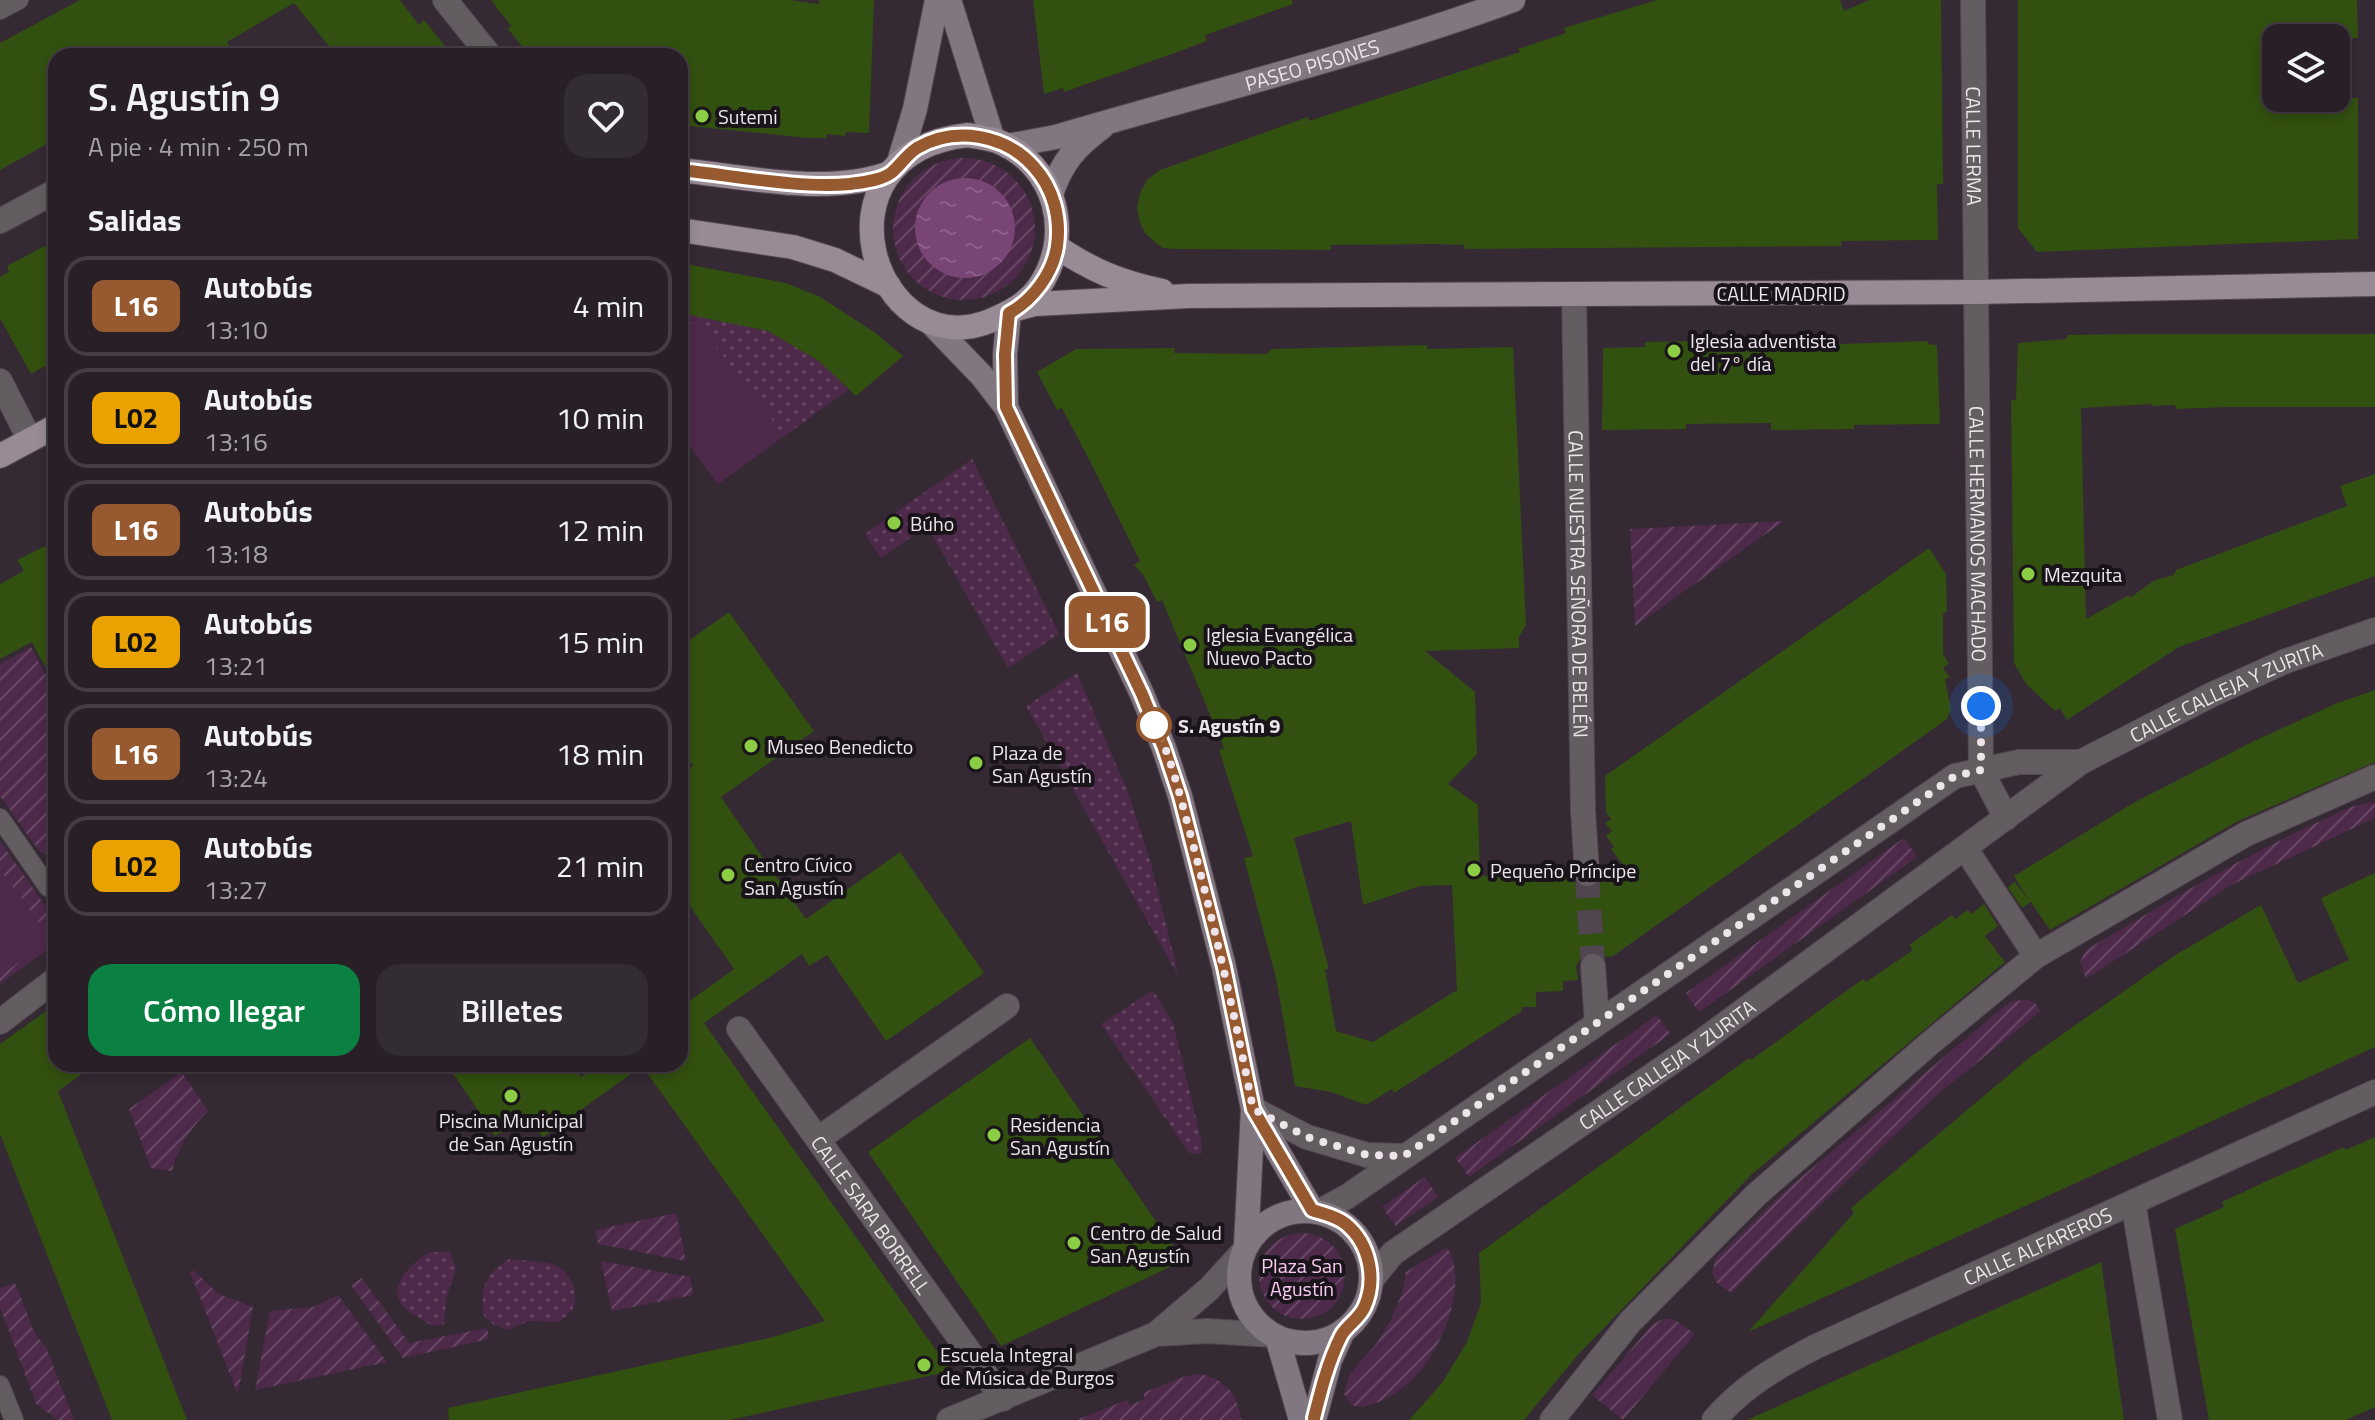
<!DOCTYPE html>
<html lang="es">
<head>
<meta charset="utf-8">
<style>
	:root { --surface:#281f27; --page:#342c33; --text:#f1f3f6; --muted:#a5a2a7; --line:#443d44; --accent:#0b8043 }
	body { margin:0; font-family:"Titillium Web",sans-serif; background:var(--page); color:var(--text); height:100vh; display:flex; flex-direction:column; font-size:30px; white-space:nowrap }
	* { box-sizing:border-box; margin:0 }
	p { font-size:26px; color:var(--muted) }
	.icon { flex:none; width:44px; height:44px; fill:none; stroke:currentColor; stroke-width:2; stroke-linecap:round; stroke-linejoin:round }
	.map { position:relative; flex:1; overflow:hidden }
	.details { position:absolute; left:48px; top:48px; width:640px; height:1024px; display:flex; flex-direction:column; background:var(--surface); border-radius:24px; box-shadow:0 4px 12px #0003,0 0 0 2px var(--line) }
	.details>* { flex:none }
	.badge { padding:0 16px; border-radius:12px; font-size:28px; line-height:52px }
	.fabs { position:absolute; left:2262px; top:24px; display:grid; gap:16px }
	.fabs a { display:grid; place-items:center; width:88px; height:88px; border-radius:16px; background:var(--surface); box-shadow:0 4px 12px #0003,0 0 0 2px var(--line); font-size:40px }
	.you { position:absolute; width:40px; height:40px; margin:-20px; border:6px solid #fff; border-radius:50%; background:#1a73e8; box-shadow:0 0 0 12px #1a73e833 }
	.map>.badge { position:absolute; translate:-50% -50%; box-shadow:0 0 0 4px #fff }
	h2 { padding:0 40px; font-size:30px; line-height:72px }
	.round { display:grid; place-items:center; flex:none; width:84px; height:84px; border-radius:24px; background:var(--page) }
	.summary { display:flex; align-items:center; justify-content:space-between; height:136px; padding:0 40px }
	h1 { font-size:38px; font-weight:600; line-height:60px }
	.primary-button { display:flex; gap:16px; margin-top:auto; padding:16px 40px }
	.primary-button a { flex:1; height:92px; border-radius:24px; background:var(--accent); color:#fff; font-size:32px; font-weight:600; line-height:92px; text-align:center }
	.primary-button a+a { background:var(--page); color:var(--text) }
	ul { padding:0; list-style:none }
	li { display:flex; align-items:center; gap:24px; height:100px; margin:0 16px 12px; padding:0 24px; border:4px solid var(--line); border-radius:24px }
	li div { flex:1 }
	li b { display:block; font-size:30px }
	li em { font-style:normal }
	li .badge { min-width:88px; font-weight:700; text-align:center }
	.map>svg:first-child { display:block }
	.grass { fill:url(#grass-dots) }
	.garden { fill:url(#garden-furrows) }
	.pitch { fill:#4d294a }
	.water { fill:url(#water-ripples) }
	.building { fill:#325010; fill-rule:evenodd }
	.lines { fill:none; stroke-linecap:round; stroke-linejoin:round }
	.street-tunnel { stroke:#514550; stroke-width:24; stroke-dasharray:24 12; stroke-linecap:butt }
	.lane-casing { stroke:#534751; stroke-width:20 }
	.street-casing { stroke:#534751; stroke-width:26 }
	.secondary-casing { stroke:#534751; stroke-width:26 }
	.primary-casing { stroke:#534751; stroke-width:26 }
	.lane { stroke:#635d62; stroke-width:18 }
	.street { stroke:#635d62; stroke-width:24 }
	.secondary { stroke:#817780; stroke-width:24 }
	.primary { stroke:#988b96; stroke-width:24 }
	.line-casing { stroke:#fff; stroke-width:18 }
	.line { stroke:#975a30; stroke-width:12 }
	.walk { stroke:#eee5ec; stroke-width:8; stroke-dasharray:0 14.4 }
	.poi-dot { fill:#8bce46; stroke:#191419; stroke-width:3 }
	.stop-dot { fill:#fff; stroke:#975a30; stroke-width:4 }
	.labels { text-anchor:middle; dominant-baseline:central; stroke-width:8; stroke-linejoin:round; paint-order:stroke }
	.street-label { font-size:20px; fill:#eee5ec; stroke:#191419 }
	.poi-label { font-size:20px; fill:#eee5ec; stroke:#191419; text-anchor:start }
	.stop-label { font-size:20px; font-weight:bold; fill:#eee5ec; stroke:#191419; text-anchor:start }
	.park-label { font-size:20px; fill:#f9caf4; stroke:#191419 }
</style>
</head>
<body>
<div class="map">
<svg width="2375" height="1420" viewBox="0 0 2375 1420">
	<defs>
		<pattern id="grass-dots" width="8" height="8" patternUnits="userSpaceOnUse" patternTransform="scale(2)"><rect width="8" height="8" fill="#4d294a"/><path d="M2 2h.1M6 6h.1" fill="none" stroke="#674864" stroke-width="1.8" stroke-linecap="round"/></pattern>
		<pattern id="garden-furrows" width="10" height="10" patternUnits="userSpaceOnUse" patternTransform="scale(2)"><rect width="10" height="10" fill="#4d294a"/><path d="M-1 1l2-2M0 10L10 0M9 11l2-2" fill="none" stroke="#674864"/></pattern>
		<pattern id="water-ripples" width="26" height="14" patternUnits="userSpaceOnUse" patternTransform="scale(2)"><rect width="26" height="14" fill="#784574"/><path d="M2 4q2-2 4 0t4 0M15 11q2-2 4 0t4 0" fill="none" stroke="#8c6088"/></pattern>
	</defs>
	<rect width="100%" height="100%" fill="#352934"/>
	<path class="grass" d="M680,302l67,11 108,72 -137,99 -38,-51z
		M972,459l87,175 -51,34 -81,-142 -46,32 -16,-24z
		M1077,673l52,122 22,69 28,113 -153,-271z
		M1153,990l20,33 28,116 1,15 -13,-1 -88,-129z
		M430,1252h20l6,17 -10,30 -2,25 -12,2c-8,-6 -20,-11 -27,-18 -21,-22 8,-46 25,-56z
		M509,1259c15,2 31,1 45,6 15,5 27,28 19,43 -2,5 -10,10 -14,14l-30,-1 -22,9 -13,-5 -10,-9c-4,-29 0,-40 25,-57z"/>
	<path class="garden" d="M893 229a71 71 0 1 1 142 0a71 71 0 1 1-142 0Z
		M1784,521l-149,105 -5,-97z
		M31,647l25,48v159l-5,2 -11,-4 -40,-56v-132z
		M2375,802v16l-144,67 -145,94 -6,-17 6,-12c74,-44 148,-89 226,-125 20,-9 41,-22 63,-23z
		M1904,838l13,19 -218,155 -13,-19z
		M0,841l56,80v22l-56,41z
		M2028,1000l7,3 6,8 -103,83 -167,158 -39,41 -15,-10 -5,-10 4,-15 69,-67 216,-182 11,-8z
		M1657,1015l13,19 -201,143 -14,-19z
		M182,1072l26,39c-19,19 -29,35 -36,60l-21,-3 -22,-59z
		M1425,1177l13,20 -42,29 -14,-19z
		M676,1213l10,48 -88,-17 -3,-14z
		M1259 1276a43 43 0 1 1 86 0a43 43 0 1 1-86 0Z
		M1447,1247c23,36 -6,105 -34,132 -11,10 -24,19 -37,24 -8,3 -18,6 -25,1 -3,-2 -5,-7 -7,-10l5,-19 28,-32 14,-24 11,-25 4,-22z
		M601,1261l89,16 3,18 -81,16z
		M193,1270l26,24 34,13 -15,88 -48,-123z
		M362,1278l47,65 78,-15 2,11 -86,19 -52,-73z
		M15,1283l20,51 11,13 28,73h-16l-22,-16 -36,-97v-19z
		M338,1295l49,67 -132,28 15,-79 43,-4z
		M1663,1319h11l21,15 -72,86 -31,-25 61,-71z
		M1200,1374c26,5 38,21 41,46h-165l51,-20 3,5 15,-6 -2,-6 43,-17z"/>
	<path class="pitch" d="M696,320l88,116 -66,48 -38,-51v-101z
		M0,869l51,70 -51,37z"/>
	<path class="water" d="M915 228a50 50 0 1 1 100 0a50 50 0 1 1-100 0Z"/>
	<path class="building" d="M80,0h320l19,25 5,-5 29,36h-116l-43,-53 -67,39 2,4 -18,10h-155v83l-56,31v-127z
		M491,0h299l29,4v-4h55l-5,133 -23,-1 -1,4 -19,-2 1,4h-19l-128,-13v-69h-150l-22,-27 3,-3z
		M1033,0h259l1,4 -88,31 2,6 -38,14 -105,37 -1,-4 -19,6z
		M1657,0h183l4,11 25,-11h72l2,184h-6l1,56 -97,1v5l-376,3 -1,-4 -30,-1 -103,1v5l-155,-1 -13,-1 -6,-4 -12,-11 -5,-10 -3,-15 3,-15 7,-13 13,-10 148,-53 1,4 211,-69 -2,-3 48,-16 -2,-5z
		M2018,0h339l1,38h-82v60h82v141l-321,13 -19,-24z
		M56,240v120l-25,14 -31,-56v-41l9,-5 -2,-6z
		M680,263l106,20 34,14 54,35 29,24 -47,40 -37,-35 -51,-30 -88,-18z
		M2134,334h241v73h-149l-50,2 -1,-4 -23,1v-2l-71,4 5,211 41,-23 4,1 24,-17 19,-5 2,-5 171,-64 -7,-20 35,-12v102l-196,71 -112,73 -7,-12 -5,3 -29,-27 -12,-21 -3,-263h5l2,-57 49,-4v-4z
		M1787,339l26,1v5l115,-4v3l9,1 3,79 -86,1v4l-83,1v-7l-85,1v5l-84,1 1,-82 42,-1v-5z
		M1427,345v4l86,-2 13,278 -7,12v11l-94,3 50,41 2,62 -29,30 30,21 2,71 92,-2 3,9 12,6 9,-3 6,-12h28l-19,-25 3,-2 -8,-11 6,-5 -7,-8 6,-4 -5,-7 -1,-36 324,-228 17,26 1,37 -4,3v40l6,10 -6,4 7,9 -5,2 6,31 -4,9 -334,237 -9,1 -11,-6 -9,3 -8,12 2,14 -15,1v10l-27,1v15h-14v4l-128,82 -2,-4 -26,16 -35,-13 -36,-6 -19,-108 -32,-120 9,-2 -34,-106 5,-2 -62,-148 -5,2 -13,-26 -10,-11 6,-4 -46,-92 -32,-61 -5,2 -20,-38 39,-23 99,-1 -1,5 92,1 6,-5zM1351,821l12,84 57,-19 32,-1 5,105 -84,52 -37,-11 -11,-62h4l-35,-131z
		M45,546l11,19v122l-24,-45 -32,17v-75l24,-13 -7,-11z
		M729,612l85,119 -93,66 42,61 43,61 94,-67 84,121 -98,68 -59,-86 -18,11 -7,-12 -98,69 247,348 -221,49h-281l-1,-12 325,-71 52,-16 -183,-255 -99,71 -16,-22 -32,21 -48,-72h125l9,13 19,-13h80v-74l8,12 46,-33 -54,-77v-117l13,-9 -13,-19v-100z
		M2375,690v72l-137,59 -188,109 -19,-28 -9,6 -14,-21 7,-5 14,19 -15,-25 121,-74 119,-61 81,-37z
		M2375,873v174l-627,285 106,-119 -3,-5 179,-151 147,-103 84,-49 37,78 51,-23 -28,-62z
		M1984,904l14,22 -13,10 20,26 -254,213 -175,182 -52,63h-115l33,-37 25,-41 14,-39 -2,-50 270,-195 2,2 112,-81 3,3 47,-32 -4,-5 43,-30 3,4 13,-9 3,4z
		M56,1004v60h40l-38,27 129,329h-75l-112,-286v-90z
		M1030,1038l153,223 -182,85 -133,-194z
		M2375,1137v270l-29,13h-137l-34,-191 49,-22 -2,-5 47,-22 75,-33 2,3z
		M2101,1262l23,158h-377l80,-36z"/>
	<g class="lines">
		<path class="street-tunnel" d="M1587,874l6,92"/>
		<defs>
			<path id="lane" d="M0,10l19,-10
				M0,818l48,69 8,4
				M0,1385l14,35"/>
			<g id="street">
				<path d="M445,0l45,56"/>
				<path id="s1" d="M1973,0l8,770 25,48"/>
				<path d="M0,221l56,-30"/>
				<path id="s2" d="M1574,294l9,516 4,64"/>
				<path d="M0,381l30,59"/>
				<path d="M1965,848l71,108"/>
				<path d="M1593,966l4,57"/>
				<path d="M0,1022l56,-43"/>
				<path id="s3" d="M739,1029l264,370"/>
				<path d="M1253,1109l54,28 60,18 37,1"/>
				<path d="M818,1139l189,-133"/>
				<path d="M2133,1202l37,218"/>
				<path d="M1319,1212l29,-16 607,-420 64,-14h62"/>
				<path id="s4" d="M1372,1279l21,-26 305,-209 383,-282 130,-67 75,-34 89,-31"/>
				<path d="M1156,1334l52,-3 65,4"/>
				<path d="M949,1420l207,-86 53,-45 33,-36"/>
				<path d="M1552,1420l78,-98 126,-127 173,-151 107,-88 210,-122 129,-57"/>
				<path id="s5" d="M1714,1420c29,-34 64,-54 103,-74l558,-254"/>
			</g>
			<g id="secondary">
				<path d="M949,0l44,140"/>
				<path id="s6" d="M1007,146l49,-9c152,-45 307,-82 457,-137"/>
				<path d="M899,162l16,-53 22,-109"/>
				<path d="M1051,194c11,-32 24,-47 51,-67"/>
				<path d="M932,324l50,52 24,31 136,287 22,54 16,48 44,171 29,142 -7,136"/>
				<path d="M1006,407l-1,-53 4,-41"/>
				<path d="M1253,1109l59,101"/>
				<circle cx="1305" cy="1277" r="66"/>
				<path d="M1277,1337l24,83"/>
				<path d="M1314,1420l16,-60 13,-29"/>
			</g>
			<path id="primary" d="M968,135c9,2 20,3 29,6 60,24 77,95 42,146 -12,17 -30,26 -49,34 -116,46 -185,-168 -22,-186z
				M680,170c66,7 147,26 210,3
				M680,230l113,17 42,13 54,26
				M1057,247c36,24 63,35 105,44
				M1016,309l19,-5 153,-8 788,-4 399,-8
				M0,456l56,-30"/>
		</defs>
		<use href="#lane" class="lane-casing"/>
		<use href="#street" class="street-casing"/>
		<use href="#secondary" class="secondary-casing"/>
		<use href="#primary" class="primary-casing"/>
		<use href="#lane" class="lane"/>
		<use href="#street" class="street"/>
		<use href="#secondary" class="secondary"/>
		<use href="#primary" class="primary"/>
	</g>
	<g class="lines">
		<defs>
			<path id="line" d="M680,170c51,5 120,19 170,14 12,-2 30,-3 41,-11 9,-7 15,-18 26,-25 38,-22 88,-14 117,19 19,21 27,50 23,79 -4,27 -24,54 -48,67l-4,41 1,53 136,287 22,54 16,48 44,171 29,142 59,101c12,4 24,6 34,14 24,20 31,56 18,84 -6,12 -18,18 -23,28 -13,26 -20,54 -27,82"/>
		</defs>
		<use href="#line" class="line-casing"/>
		<use href="#line" class="line"/>
		<path class="walk" d="M1154,725c15,23 27,75 36,108 24,91 45,183 63,276l54,28 60,18 37,1 551,-380 26,-6v-64"/>
	</g>
	<g class="poi-dot">
		<circle cx="702" cy="116" r="8"/>
		<circle cx="1674" cy="351" r="8"/>
		<circle cx="894" cy="523" r="8"/>
		<circle cx="2028" cy="574" r="8"/>
		<circle cx="1190" cy="645" r="8"/>
		<circle cx="751" cy="746" r="8"/>
		<circle cx="976" cy="763" r="8"/>
		<circle cx="1474" cy="870" r="8"/>
		<circle cx="728" cy="875" r="8"/>
		<circle cx="511" cy="1096" r="8"/>
		<circle cx="994" cy="1135" r="8"/>
		<circle cx="1074" cy="1243" r="8"/>
		<circle cx="924" cy="1365" r="8"/>
	</g>
	<circle class="stop-dot" cx="1154" cy="725" r="16"/>
	<g class="labels">
		<g class="street-label">
			<text stroke="none"><textPath href="#s6" startOffset="316">PASEO PISONES</textPath></text>
			<text stroke="none"><textPath href="#s1" startOffset="146">CALLE LERMA</textPath></text>
			<text x="1781" y="293">CALLE MADRID</text>
			<text stroke="none"><textPath href="#s1" startOffset="534">CALLE HERMANOS MACHADO</textPath></text>
			<text stroke="none"><textPath href="#s2" startOffset="290">CALLE NUESTRA SEÑORA DE BELÉN</textPath></text>
			<text stroke="none"><textPath href="#s4" startOffset="1040">CALLE CALLEJA Y ZURITA</textPath></text>
			<text stroke="none"><textPath href="#s4" startOffset="366">CALLE CALLEJA Y ZURITA</textPath></text>
			<text stroke="none"><textPath href="#s3" startOffset="228">CALLE SARA BORRELL</textPath></text>
			<text stroke="none"><textPath href="#s5" startOffset="370">CALLE ALFAREROS</textPath></text>
		</g>
		<g class="poi-label">
			<text x="718" y="116">Sutemi</text>
			<text x="1690" y="340">Iglesia adventista<tspan x="1690" dy="23">del 7° día</tspan></text>
			<text x="910" y="523">Búho</text>
			<text x="2044" y="574">Mezquita</text>
			<text x="1206" y="634">Iglesia Evangélica<tspan x="1206" dy="23">Nuevo Pacto</tspan></text>
			<text x="767" y="746">Museo Benedicto</text>
			<text x="992" y="752">Plaza de<tspan x="992" dy="23">San Agustín</tspan></text>
			<text x="744" y="864">Centro Cívico<tspan x="744" dy="23">San Agustín</tspan></text>
			<text x="1490" y="870">Pequeño Príncipe</text>
			<text x="511" y="1120" text-anchor="middle">Piscina Municipal<tspan x="511" dy="23">de San Agustín</tspan></text>
			<text x="1010" y="1124">Residencia<tspan x="1010" dy="23">San Agustín</tspan></text>
			<text x="1090" y="1232">Centro de Salud<tspan x="1090" dy="23">San Agustín</tspan></text>
			<text x="940" y="1354">Escuela Integral<tspan x="940" dy="23">de Música de Burgos</tspan></text>
		</g>
		<g class="stop-label">
			<text x="1178" y="725">S. Agustín 9</text>
		</g>
		<g class="park-label">
			<text x="1302" y="1265">Plaza San<tspan x="1302" dy="23">Agustín</tspan></text>
		</g>
	</g>
</svg>
<div class="fabs">
<a><svg class="icon" aria-label="layers" viewBox="0 0 24 24"><path d="M12 4l9 5-9 5-9-5zM3 14l9 5 9-5"/></svg></a>
</div>
<div class="you" style="left:1981px;top:706px"></div>
<b class="badge" style="left:1107px;top:622px;background:#975a30;color:#fff">L16</b>
<section class="details">
<div class="summary"><div><h1>S. Agustín 9</h1><p>A pie · 4 min · 250 m</p></div><a class="round"><svg class="icon" aria-label="heart" viewBox="0 0 24 24"><path d="M12 20l-8-8c-3-5 5-10 8-4 3-6 11-1 8 4z"/></svg></a></div>
<h2>Salidas</h2>
<ul>
<li><span class="badge" style="background:#975a30;color:#fff">L16</span><div><b>Autobús</b><p>13:10</p></div><em>4 min</em></li>
<li><span class="badge" style="background:#eaa200;color:#111">L02</span><div><b>Autobús</b><p>13:16</p></div><em>10 min</em></li>
<li><span class="badge" style="background:#975a30;color:#fff">L16</span><div><b>Autobús</b><p>13:18</p></div><em>12 min</em></li>
<li><span class="badge" style="background:#eaa200;color:#111">L02</span><div><b>Autobús</b><p>13:21</p></div><em>15 min</em></li>
<li><span class="badge" style="background:#975a30;color:#fff">L16</span><div><b>Autobús</b><p>13:24</p></div><em>18 min</em></li>
<li><span class="badge" style="background:#eaa200;color:#111">L02</span><div><b>Autobús</b><p>13:27</p></div><em>21 min</em></li>
</ul>
<div class="primary-button"><a>Cómo llegar</a><a>Billetes</a></div>
</section>
</div>
</body>
</html>
